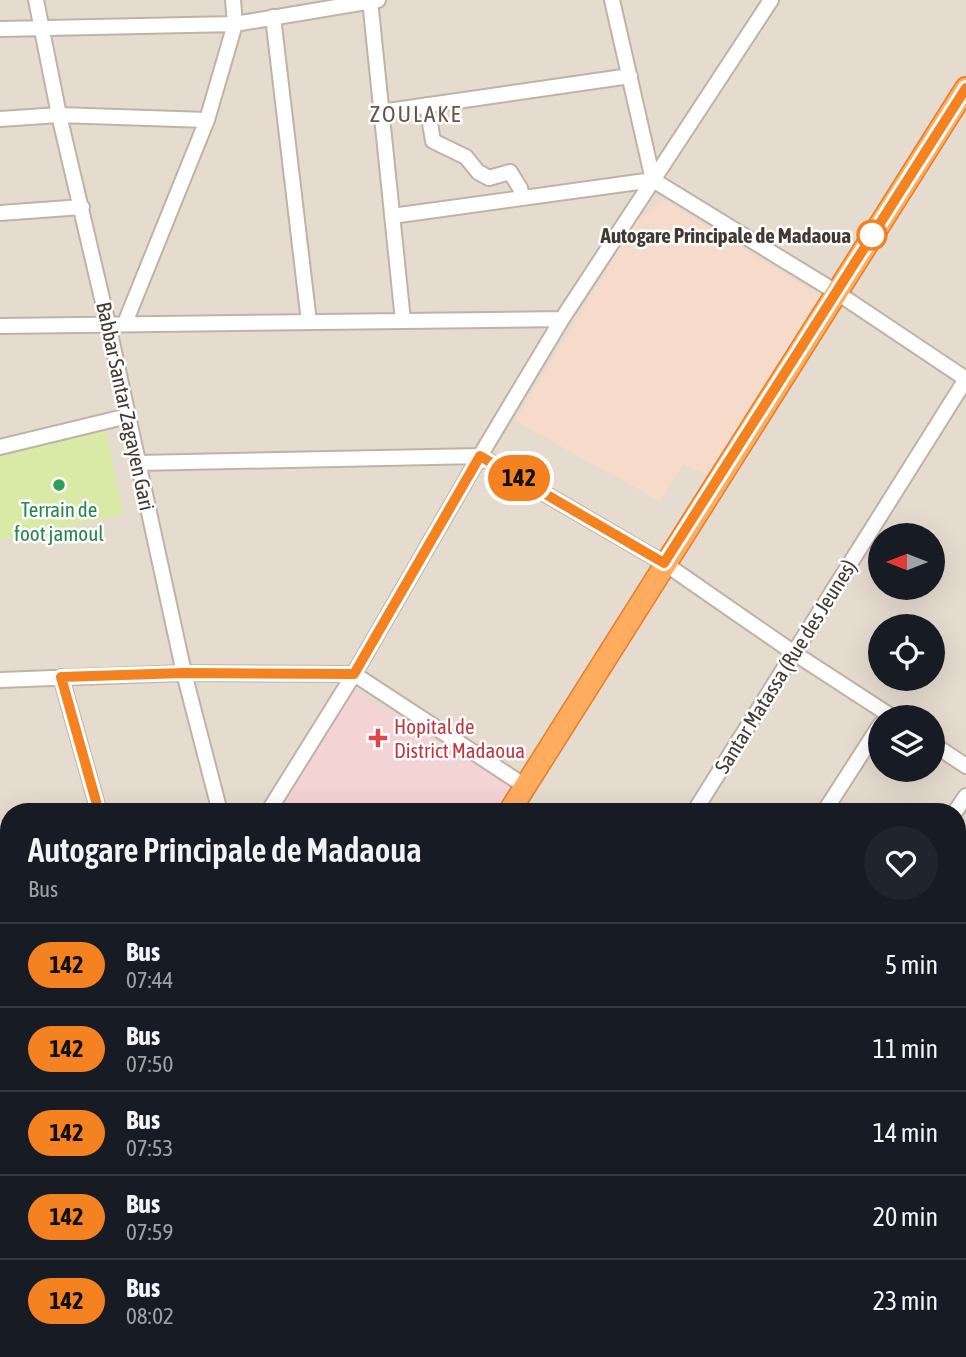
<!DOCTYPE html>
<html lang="fr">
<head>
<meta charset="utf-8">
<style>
	:root { --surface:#171b24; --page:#20242c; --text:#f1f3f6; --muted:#9ea1a6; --line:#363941 }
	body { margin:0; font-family:"Asap Condensed",sans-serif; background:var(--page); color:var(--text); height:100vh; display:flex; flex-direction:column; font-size:26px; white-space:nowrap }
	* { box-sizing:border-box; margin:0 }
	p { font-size:23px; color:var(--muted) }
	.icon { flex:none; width:38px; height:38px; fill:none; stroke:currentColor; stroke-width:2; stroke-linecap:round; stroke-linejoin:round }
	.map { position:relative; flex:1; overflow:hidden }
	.drawer { position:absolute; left:0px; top:803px; width:966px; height:555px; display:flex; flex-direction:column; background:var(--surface); border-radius:28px 28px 0 0; box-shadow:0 7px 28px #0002 }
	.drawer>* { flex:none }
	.badge { padding:0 14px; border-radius:23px; font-size:24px; line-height:46px }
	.needle { width:46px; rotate:270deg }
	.controls { position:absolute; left:868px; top:523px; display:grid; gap:14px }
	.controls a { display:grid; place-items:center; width:77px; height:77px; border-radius:50%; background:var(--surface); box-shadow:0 7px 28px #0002; font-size:35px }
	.map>.badge { position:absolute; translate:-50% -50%; box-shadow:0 0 0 4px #fff }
	.round { display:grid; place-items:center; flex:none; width:74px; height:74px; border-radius:37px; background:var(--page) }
	.head { display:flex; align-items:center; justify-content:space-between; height:119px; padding:0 28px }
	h1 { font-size:33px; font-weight:600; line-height:52px }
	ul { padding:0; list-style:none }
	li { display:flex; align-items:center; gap:21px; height:84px; padding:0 28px; border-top:2px solid var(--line) }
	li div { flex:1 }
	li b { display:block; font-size:26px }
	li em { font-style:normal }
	li .badge { min-width:77px; font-weight:700; text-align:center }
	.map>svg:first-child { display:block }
	.residential { fill:#e6dbcf; fill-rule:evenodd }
	.commercial { fill:#f7dbca }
	.medical { fill:#f4d3d5 }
	.green { fill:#d8eaa6 }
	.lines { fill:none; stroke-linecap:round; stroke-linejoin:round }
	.minor-casing { stroke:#c0b3a6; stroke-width:18 }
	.highway-casing { stroke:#e77d26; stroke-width:24 }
	.minor { stroke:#fff; stroke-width:14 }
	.highway { stroke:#ffac5f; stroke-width:21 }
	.line-casing { stroke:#fff; stroke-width:16 }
	.line { stroke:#f58220; stroke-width:10 }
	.stop-dot { fill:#fff; stroke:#f58220; stroke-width:3.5 }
	.leisure-dot { fill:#2e9e5b; stroke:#fff; stroke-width:2.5 }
	.health-dot { fill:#e0444e; stroke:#fff; stroke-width:2.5 }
	.labels { text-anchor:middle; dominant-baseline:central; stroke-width:5; stroke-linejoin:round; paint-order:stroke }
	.stop-label { font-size:21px; font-weight:bold; fill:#433932; stroke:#fff; text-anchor:end }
	.street-label { font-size:21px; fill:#433932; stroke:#fff }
	.leisure-label { font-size:21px; fill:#27864d; stroke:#fff }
	.health-label { font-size:21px; fill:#be3a42; stroke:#fff; text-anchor:start }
	.neighbourhood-label { font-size:23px; letter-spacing:2px; fill:#675548; stroke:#fff }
</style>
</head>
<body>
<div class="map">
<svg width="966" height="1357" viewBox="0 0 966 1357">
	<rect width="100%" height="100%" fill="#f2eae1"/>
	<path class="residential" d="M0,0h966v1357h-966zM880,536h53v52h-53zM880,626h53v53h-53zM880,718h53v52h-53zM9,812h948v537h-948z"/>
	<path class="commercial" d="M663,199l161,99 -111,179 -30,-13 -23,37 -145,-80 122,-200z"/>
	<path class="medical" d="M352,690l165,96 -16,26h-225z"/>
	<path class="green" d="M106,431l18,84 -124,25v-86z"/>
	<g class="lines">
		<defs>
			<path id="minor" d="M36,0l23,115 49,209 76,349 36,139
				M370,0l33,321
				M612,0l41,180
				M273,17l36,305
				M0,29l235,-5 143,-24
				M427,105l6,36 33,16 12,15 11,6 21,-6 10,16 2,10
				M381,112l249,-36
				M0,119l59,-4 148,5
				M0,213l82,-6
				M392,216l261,-36 183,112 130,87
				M125,323l82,-203 28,-96 -2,-24
				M0,326l562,-7
				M0,447l128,-31
				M138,463l342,-7 184,107 130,90 100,65
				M61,677l38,135
				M0,680l184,-7 170,1 171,112
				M933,744l33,22
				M268,812l86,-138 126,-218 82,-137 209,-319
				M694,812l272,-433
				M824,812l56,-87
				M955,812l11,-16
				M0,887l9,25
				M0,1004l9,-1
				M957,1021l9,-14
				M0,1109l9,-2
				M957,1138l9,5
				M0,1204l9,-2
				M0,1274l9,-1
				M957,1278l9,-13
				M176,1349v8
				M808,1349l8,8
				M953,1349l3,8
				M611,1357l23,-8"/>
			<path id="highway" d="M509,812l457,-724
				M341,1349l2,8"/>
		</defs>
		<use href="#minor" class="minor-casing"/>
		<use href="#highway" class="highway-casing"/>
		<use href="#minor" class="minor"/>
		<use href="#highway" class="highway"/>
	</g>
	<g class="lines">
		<defs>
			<path id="line" d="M99,812l-38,-135 123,-4 170,1 126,-218 184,107 302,-475"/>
		</defs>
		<use href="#line" class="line-casing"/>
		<use href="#line" class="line"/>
	</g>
	<circle class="stop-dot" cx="872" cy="235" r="14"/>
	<circle class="leisure-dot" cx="59" cy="485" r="7"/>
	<path class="health-dot" d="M374.5 727.5h7v7h7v7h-7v7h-7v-7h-7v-7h7z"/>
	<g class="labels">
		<g class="stop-label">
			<text x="851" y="235">Autogare Principale de Madaoua</text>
		</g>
		<g class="street-label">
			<text transform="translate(126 406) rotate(78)">Babbar Santar Zagayen Gari</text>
			<text transform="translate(785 666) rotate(-58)">Santar Matassa (Rue des Jeunes)</text>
		</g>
		<g class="leisure-label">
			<text x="59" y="509">Terrain de<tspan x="59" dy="24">foot jamoul</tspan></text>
		</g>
		<g class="health-label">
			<text x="394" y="726">Hopital de<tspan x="394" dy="24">District Madaoua</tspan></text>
		</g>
		<g class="neighbourhood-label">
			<text x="416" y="114">ZOULAKE</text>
		</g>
	</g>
</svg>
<div class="controls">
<a><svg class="needle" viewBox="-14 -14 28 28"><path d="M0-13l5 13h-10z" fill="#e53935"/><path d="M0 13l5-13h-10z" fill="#9ea1a6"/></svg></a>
<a><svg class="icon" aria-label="locate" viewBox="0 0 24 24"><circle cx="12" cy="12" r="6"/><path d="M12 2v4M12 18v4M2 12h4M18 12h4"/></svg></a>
<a><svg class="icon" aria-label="layers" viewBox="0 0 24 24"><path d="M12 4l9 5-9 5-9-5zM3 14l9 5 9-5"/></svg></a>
</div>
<b class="badge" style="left:519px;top:478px;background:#f58220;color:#111">142</b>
<section class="drawer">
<div class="head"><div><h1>Autogare Principale de Madaoua</h1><p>Bus</p></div><a class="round"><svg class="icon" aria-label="heart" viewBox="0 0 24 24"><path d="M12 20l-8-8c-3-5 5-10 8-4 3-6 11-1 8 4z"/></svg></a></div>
<ul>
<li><span class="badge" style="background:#f58220;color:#111">142</span><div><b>Bus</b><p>07:44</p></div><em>5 min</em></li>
<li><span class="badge" style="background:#f58220;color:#111">142</span><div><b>Bus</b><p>07:50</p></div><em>11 min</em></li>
<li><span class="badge" style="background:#f58220;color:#111">142</span><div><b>Bus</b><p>07:53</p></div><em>14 min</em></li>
<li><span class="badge" style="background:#f58220;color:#111">142</span><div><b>Bus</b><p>07:59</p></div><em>20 min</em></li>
<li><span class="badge" style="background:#f58220;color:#111">142</span><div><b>Bus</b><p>08:02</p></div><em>23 min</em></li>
</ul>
</section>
</div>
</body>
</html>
